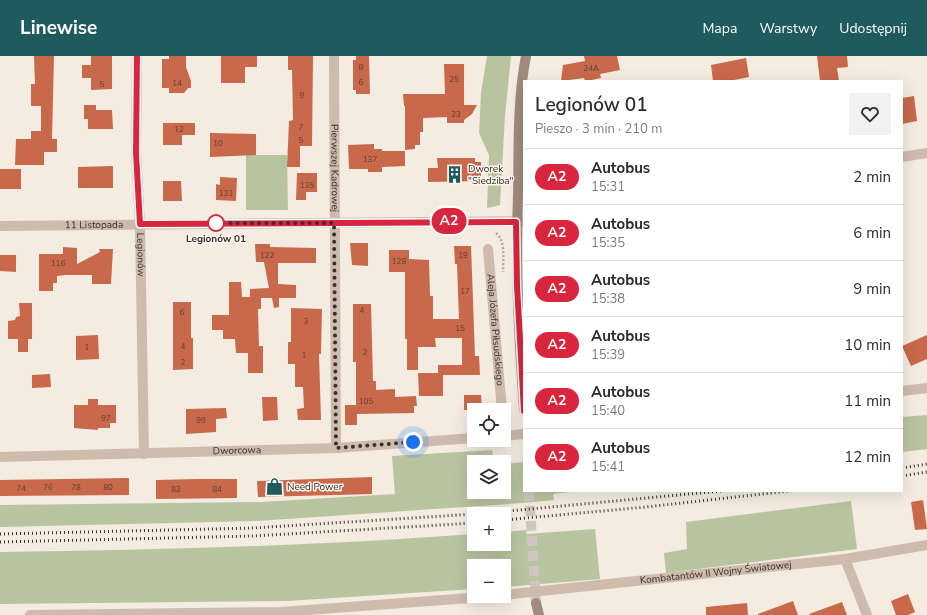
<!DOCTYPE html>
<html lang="pl">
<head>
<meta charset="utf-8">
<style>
	:root { --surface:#fff; --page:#f2f2f3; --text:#2b2b33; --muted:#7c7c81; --line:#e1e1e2; --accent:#1f5a5e }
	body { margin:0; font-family:"Nunito Sans",sans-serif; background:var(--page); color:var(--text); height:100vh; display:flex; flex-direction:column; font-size:15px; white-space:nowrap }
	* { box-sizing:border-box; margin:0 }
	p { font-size:13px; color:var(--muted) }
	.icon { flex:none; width:22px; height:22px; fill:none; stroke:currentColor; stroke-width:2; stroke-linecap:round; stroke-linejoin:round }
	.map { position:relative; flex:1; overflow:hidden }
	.panel { position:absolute; left:523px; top:24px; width:380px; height:412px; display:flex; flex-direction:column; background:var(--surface); border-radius:0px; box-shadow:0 4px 16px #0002 }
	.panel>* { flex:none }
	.badge { padding:0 8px; border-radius:13px; font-size:14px; line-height:26px }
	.fabs { position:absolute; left:467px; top:347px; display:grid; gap:8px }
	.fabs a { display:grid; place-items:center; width:44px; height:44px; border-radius:0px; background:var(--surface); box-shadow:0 4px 16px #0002; font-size:20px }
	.you { position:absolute; width:20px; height:20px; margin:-10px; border:3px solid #fff; border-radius:50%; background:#1a73e8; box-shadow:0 0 0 6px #1a73e833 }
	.map>.badge { position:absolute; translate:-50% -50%; box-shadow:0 0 0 2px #fff }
	.round { display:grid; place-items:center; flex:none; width:42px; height:42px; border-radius:0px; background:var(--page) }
	.headline { display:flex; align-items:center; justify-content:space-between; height:68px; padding:0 12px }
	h1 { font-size:19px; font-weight:600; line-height:30px }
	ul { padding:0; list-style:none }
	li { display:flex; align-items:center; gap:12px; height:56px; padding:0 12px; border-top:1px solid var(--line) }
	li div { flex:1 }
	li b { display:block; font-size:15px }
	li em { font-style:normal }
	li .badge { min-width:44px; font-weight:700; text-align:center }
	header { display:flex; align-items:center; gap:24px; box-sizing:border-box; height:56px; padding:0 20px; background:var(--accent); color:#fff }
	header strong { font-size:19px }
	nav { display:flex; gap:22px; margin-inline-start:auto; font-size:14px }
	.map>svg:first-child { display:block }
	.green { fill:#b8c4a0 }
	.building { fill:#c8694b }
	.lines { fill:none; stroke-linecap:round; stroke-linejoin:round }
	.secondary-tunnel { stroke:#cfc6bd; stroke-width:10; stroke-dasharray:10 5; stroke-linecap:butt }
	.path { stroke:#b9a596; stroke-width:2.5; stroke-dasharray:2 2; stroke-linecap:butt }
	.street { stroke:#cdbbac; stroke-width:10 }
	.secondary { stroke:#a18a7d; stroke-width:10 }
	.rail { stroke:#3b302b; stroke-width:3; stroke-dasharray:1 3; stroke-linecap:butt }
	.line-casing { stroke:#fff; stroke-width:9 }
	.line { stroke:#d7263d; stroke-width:6 }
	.walk { stroke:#3b302b; stroke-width:4; stroke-dasharray:0 7.2 }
	.stop-dot { fill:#fff; stroke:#d7263d; stroke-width:2 }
	.labels { text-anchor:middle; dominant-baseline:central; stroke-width:3; stroke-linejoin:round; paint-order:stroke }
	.number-label { font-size:8px; fill:#5e3e33 }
	.street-label { font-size:10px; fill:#3b302b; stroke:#fbf5ee }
	.poi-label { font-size:10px; fill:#3b302b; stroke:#fbf5ee; text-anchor:start }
	.stop-label { font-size:10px; font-weight:bold; fill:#3b302b; stroke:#fbf5ee }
</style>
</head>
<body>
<header>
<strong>Linewise</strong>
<nav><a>Mapa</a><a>Warstwy</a><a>Udostępnij</a></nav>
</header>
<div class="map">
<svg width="927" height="559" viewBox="0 0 927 559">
	<rect width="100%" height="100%" fill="#f4ebe1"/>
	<path class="green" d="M487,0h24l-6,60 -5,89 -13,3 2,-53 -10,-22 2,-40z
		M246,99h41l1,55h-42z
		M927,359v34l-25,3v-35z
		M492,394l2,12h-20v30h30v-28l20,-2v29h53l-24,3 1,6 -31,3 -266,18 -257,6v-22l261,-3 134,-8 -3,-38z
		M851,445l6,48 -191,24 -2,-20 23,-4 -1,-27z
		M595,473l5,50 -96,8v-21h-30v23l-187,12 -287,3v-52c158,-2 316,-6 474,-18v10h30v-12l22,-2 1,4z"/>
	<path class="building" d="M34,0h20l-2,83h5v13h-13v13h-29l1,-26h15v-8h10v-25h-10v-22h4z
		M91,0h21v33l-21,1v-12h-9v-13h9z
		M169,0h17v11l5,14v7h-3l-4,5h-15v-5h-7v-29h7z
		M221,0h36v11h-12v16h-24z
		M288,0h25l-1,90h-12v21h-13l2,-46 4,-1 -1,-50h-4z
		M356,0h13l1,38h-14v-4h-3v-30h3z
		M584,0h33l3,14 -20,4 1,4 -14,3h-2l-1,-3 -23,3 2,-16 22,-4z
		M817,0h30l1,11 -11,1 2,13h-19z
		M746,2l3,19 -20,4h-16l-2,-16z
		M444,8h20v41h13l-5,9 -8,6v3h-17v-6l-24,1v14h-3v13h-5v4l-10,1v-44h-1l-1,-12h42z
		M914,40l3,25 -15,3v-26z
		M84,49h12v5h16l1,19h-25v-10h-4z
		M163,67h32v12h-13v10h-19z
		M210,77l46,1v21l-46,2z
		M374,88v5h8v2h23v15l-23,1v5h-14v-3h-19l-1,-24z
		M437,102h38v4h6v19l-53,1v-14h10z
		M113,110v22h-35v-21z
		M0,113h21v20h-21z
		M297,117h20v19h-11v8h-10z
		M220,121l17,1 -1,23 -20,-1v-16l4,1z
		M163,125h18l1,20h-19z
		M350,187h18v23l-16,-1z
		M255,188h15v3l46,1v15h-38v21l18,1v13h-17v9l-5,1 -2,-10h-11v11h-3l1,37h4v27h-15v-20h-12l-1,-14h-12v-9h-11v-15h17v-33h12l1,15h8v-8l19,-1 -5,-26h-8z
		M454,190h17l4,110h4l1,19h-37v21h-24l-1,-23h20v-8h24v-27h-27l1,9h-18v23h-11v-31h-2v-67h-16v-22h20v9l20,1 1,36h3v23h26l-2,-55h-2z
		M63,191l14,1v16l23,-12 -1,-3h14l-2,35h-19v-9h-27l-8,1v7h-4v8h-14v-37h24z
		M0,199h16v17l-16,-1z
		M173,246h18v36h2v31l-20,1z
		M19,247h13v36h-4v13h-10v-13h-10v-18l7,-1 1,-3 4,-1z
		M353,248h18l2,77h3v9l19,-1v8l21,-1 1,10h-3v7l-57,1v11h-12v-20h11v-43h-3z
		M291,252l31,1 -1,45h-2l2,66h-23l-1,-11 7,-1 -1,-21h-8v-23h-7v-22h3z
		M98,279l1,24 -23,1v-24z
		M927,279v24l-16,7 -9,-20z
		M50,318l1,13 -19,1v-13z
		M464,339h17l1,15h-18z
		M262,341h15l1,23 -15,1z
		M88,343h10v6h18v18h-6v5h-12v2l-24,-2v-23h14z
		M226,352l1,10 -11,1v13l-30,2v-25z
		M372,421v17l-114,3 -1,-16z
		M129,422v17l-129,1v-16z
		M197,423h40v19l-81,1v-19z
		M923,444l4,29 -12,1 -4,-28z
		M908,538l7,18 -7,3h-12l-5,-14z
		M793,545l5,14h-40v-1z
		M842,546l5,13h-37l-1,-1z
		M747,547l1,12h-42v-8z"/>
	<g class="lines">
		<path class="secondary-tunnel" d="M529,435l7,112"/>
		<path class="path" d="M496,177c10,8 7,27 7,39"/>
		<g class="street">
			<path id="s1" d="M137,0l-1,97 4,71 4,230"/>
			<path id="s2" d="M334,0l2,392"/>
			<path d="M902,101l25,-4"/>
			<path id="s3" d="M0,170l524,-5"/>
			<path id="s4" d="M488,193l14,161"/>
			<path d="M902,335l25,-3"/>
			<path d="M504,380l20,-2"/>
			<path id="s5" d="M0,401l336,-9 138,-10"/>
			<path d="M845,503l22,56"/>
			<path id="s6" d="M504,539l341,-36 82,-14"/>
			<path d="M30,559l251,-3 216,-16"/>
		</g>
		<path class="secondary" d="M524,354c-5,-72 -9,-143 -6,-215 1,-46 -1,-93 8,-139
			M536,547l3,12"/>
		<path class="rail" d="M902,412l25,-4
			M902,420l25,-4
			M477,458l244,-23
			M504,464l142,-13 143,-16
			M0,478l254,-6 220,-14
			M0,486l253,-6 221,-13"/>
	</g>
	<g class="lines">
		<defs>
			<path id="line" d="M137,0l-1,97 4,71 376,-2 1,64 7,125"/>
		</defs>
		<use href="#line" class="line-casing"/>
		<use href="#line" class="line"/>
		<path class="walk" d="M216,167h118l2,225 77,-6"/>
	</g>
	<defs>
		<symbol id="building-bare" viewBox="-9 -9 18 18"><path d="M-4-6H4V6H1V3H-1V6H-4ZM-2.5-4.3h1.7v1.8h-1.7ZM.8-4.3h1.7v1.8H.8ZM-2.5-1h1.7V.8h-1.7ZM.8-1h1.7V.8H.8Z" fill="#1f5a5e" stroke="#fbf5ee" stroke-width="2.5" paint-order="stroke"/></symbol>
		<symbol id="shop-bare" viewBox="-9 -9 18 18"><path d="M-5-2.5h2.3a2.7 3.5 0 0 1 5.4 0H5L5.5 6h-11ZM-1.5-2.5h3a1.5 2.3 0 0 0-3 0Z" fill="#1f5a5e" stroke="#fbf5ee" stroke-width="2.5" paint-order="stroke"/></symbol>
	</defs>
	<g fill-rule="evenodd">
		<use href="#building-bare" x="442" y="106" width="25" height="25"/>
		<use href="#shop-bare" x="262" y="418" width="25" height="25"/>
	</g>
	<circle class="stop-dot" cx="216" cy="167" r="8"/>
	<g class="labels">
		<g class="number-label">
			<text x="361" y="11">8</text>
			<text x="591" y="12">24A</text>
			<text x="454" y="23">25</text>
			<text x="361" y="26">6</text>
			<text x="177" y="27">14</text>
			<text x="102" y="28">5</text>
			<text x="302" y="39">9</text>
			<text x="456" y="58">23</text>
			<text x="301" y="71">7</text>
			<text x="179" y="73">12</text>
			<text x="301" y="84">5</text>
			<text x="218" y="87">10</text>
			<text x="370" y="103">137</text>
			<text x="307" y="129">135</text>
			<text x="226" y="137">131</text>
			<text x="267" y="199">122</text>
			<text x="463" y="199">19</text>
			<text x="399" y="205">128</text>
			<text x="58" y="207">116</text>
			<text x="465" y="235">17</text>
			<text x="362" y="254">4</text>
			<text x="182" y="256">6</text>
			<text x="306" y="265">3</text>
			<text x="460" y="272">15</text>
			<text x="183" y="290">4</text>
			<text x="87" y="291">1</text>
			<text x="365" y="296">2</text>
			<text x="304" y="299">1</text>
			<text x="183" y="306">2</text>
			<text x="366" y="345">105</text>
			<text x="106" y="362">97</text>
			<text x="201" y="364">99</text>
			<text x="48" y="431">76</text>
			<text x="76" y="431">78</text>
			<text x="108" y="431">80</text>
			<text x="21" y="432">74</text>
			<text x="176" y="433">82</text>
			<text x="217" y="433">84</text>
		</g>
		<g class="street-label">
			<text stroke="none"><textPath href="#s2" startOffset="112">Pierwszej Kadrowej</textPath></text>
			<text stroke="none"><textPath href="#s3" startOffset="94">11 Listopada</textPath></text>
			<text stroke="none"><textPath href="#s1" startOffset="199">Legionów</textPath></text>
			<text stroke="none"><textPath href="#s4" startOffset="81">Aleja Józefa Piłsudskiego</textPath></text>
			<text stroke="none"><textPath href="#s5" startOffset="237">Dworcowa</textPath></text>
			<text stroke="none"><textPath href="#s6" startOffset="213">Kombatantów II Wojny Światowej</textPath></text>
		</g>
		<g class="poi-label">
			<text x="468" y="113">Dworek<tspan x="468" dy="12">"Siedziba"</tspan></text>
			<text x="287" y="431">Need Power</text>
		</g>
		<g class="stop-label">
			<text x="216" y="183">Legionów 01</text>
		</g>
	</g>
</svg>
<div class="fabs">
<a><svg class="icon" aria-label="locate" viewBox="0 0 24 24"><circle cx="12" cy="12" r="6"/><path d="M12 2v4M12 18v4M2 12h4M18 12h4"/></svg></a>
<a><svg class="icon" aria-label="layers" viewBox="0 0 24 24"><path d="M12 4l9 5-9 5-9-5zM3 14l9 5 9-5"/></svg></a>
<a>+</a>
<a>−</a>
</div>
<div class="you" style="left:413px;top:386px"></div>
<b class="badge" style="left:449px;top:165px;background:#d7263d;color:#fff">A2</b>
<section class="panel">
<div class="headline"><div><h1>Legionów 01</h1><p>Pieszo · 3 min · 210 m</p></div><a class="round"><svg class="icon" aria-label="heart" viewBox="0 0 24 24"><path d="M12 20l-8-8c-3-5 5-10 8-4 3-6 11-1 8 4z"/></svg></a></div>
<ul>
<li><span class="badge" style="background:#d7263d;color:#fff">A2</span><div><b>Autobus</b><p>15:31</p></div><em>2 min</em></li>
<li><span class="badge" style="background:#d7263d;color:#fff">A2</span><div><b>Autobus</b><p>15:35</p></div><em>6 min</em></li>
<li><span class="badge" style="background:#d7263d;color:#fff">A2</span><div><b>Autobus</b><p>15:38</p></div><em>9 min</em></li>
<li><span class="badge" style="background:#d7263d;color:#fff">A2</span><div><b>Autobus</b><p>15:39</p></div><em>10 min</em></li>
<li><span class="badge" style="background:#d7263d;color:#fff">A2</span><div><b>Autobus</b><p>15:40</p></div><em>11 min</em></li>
<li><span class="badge" style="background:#d7263d;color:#fff">A2</span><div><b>Autobus</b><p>15:41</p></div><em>12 min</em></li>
</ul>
</section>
</div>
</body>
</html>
